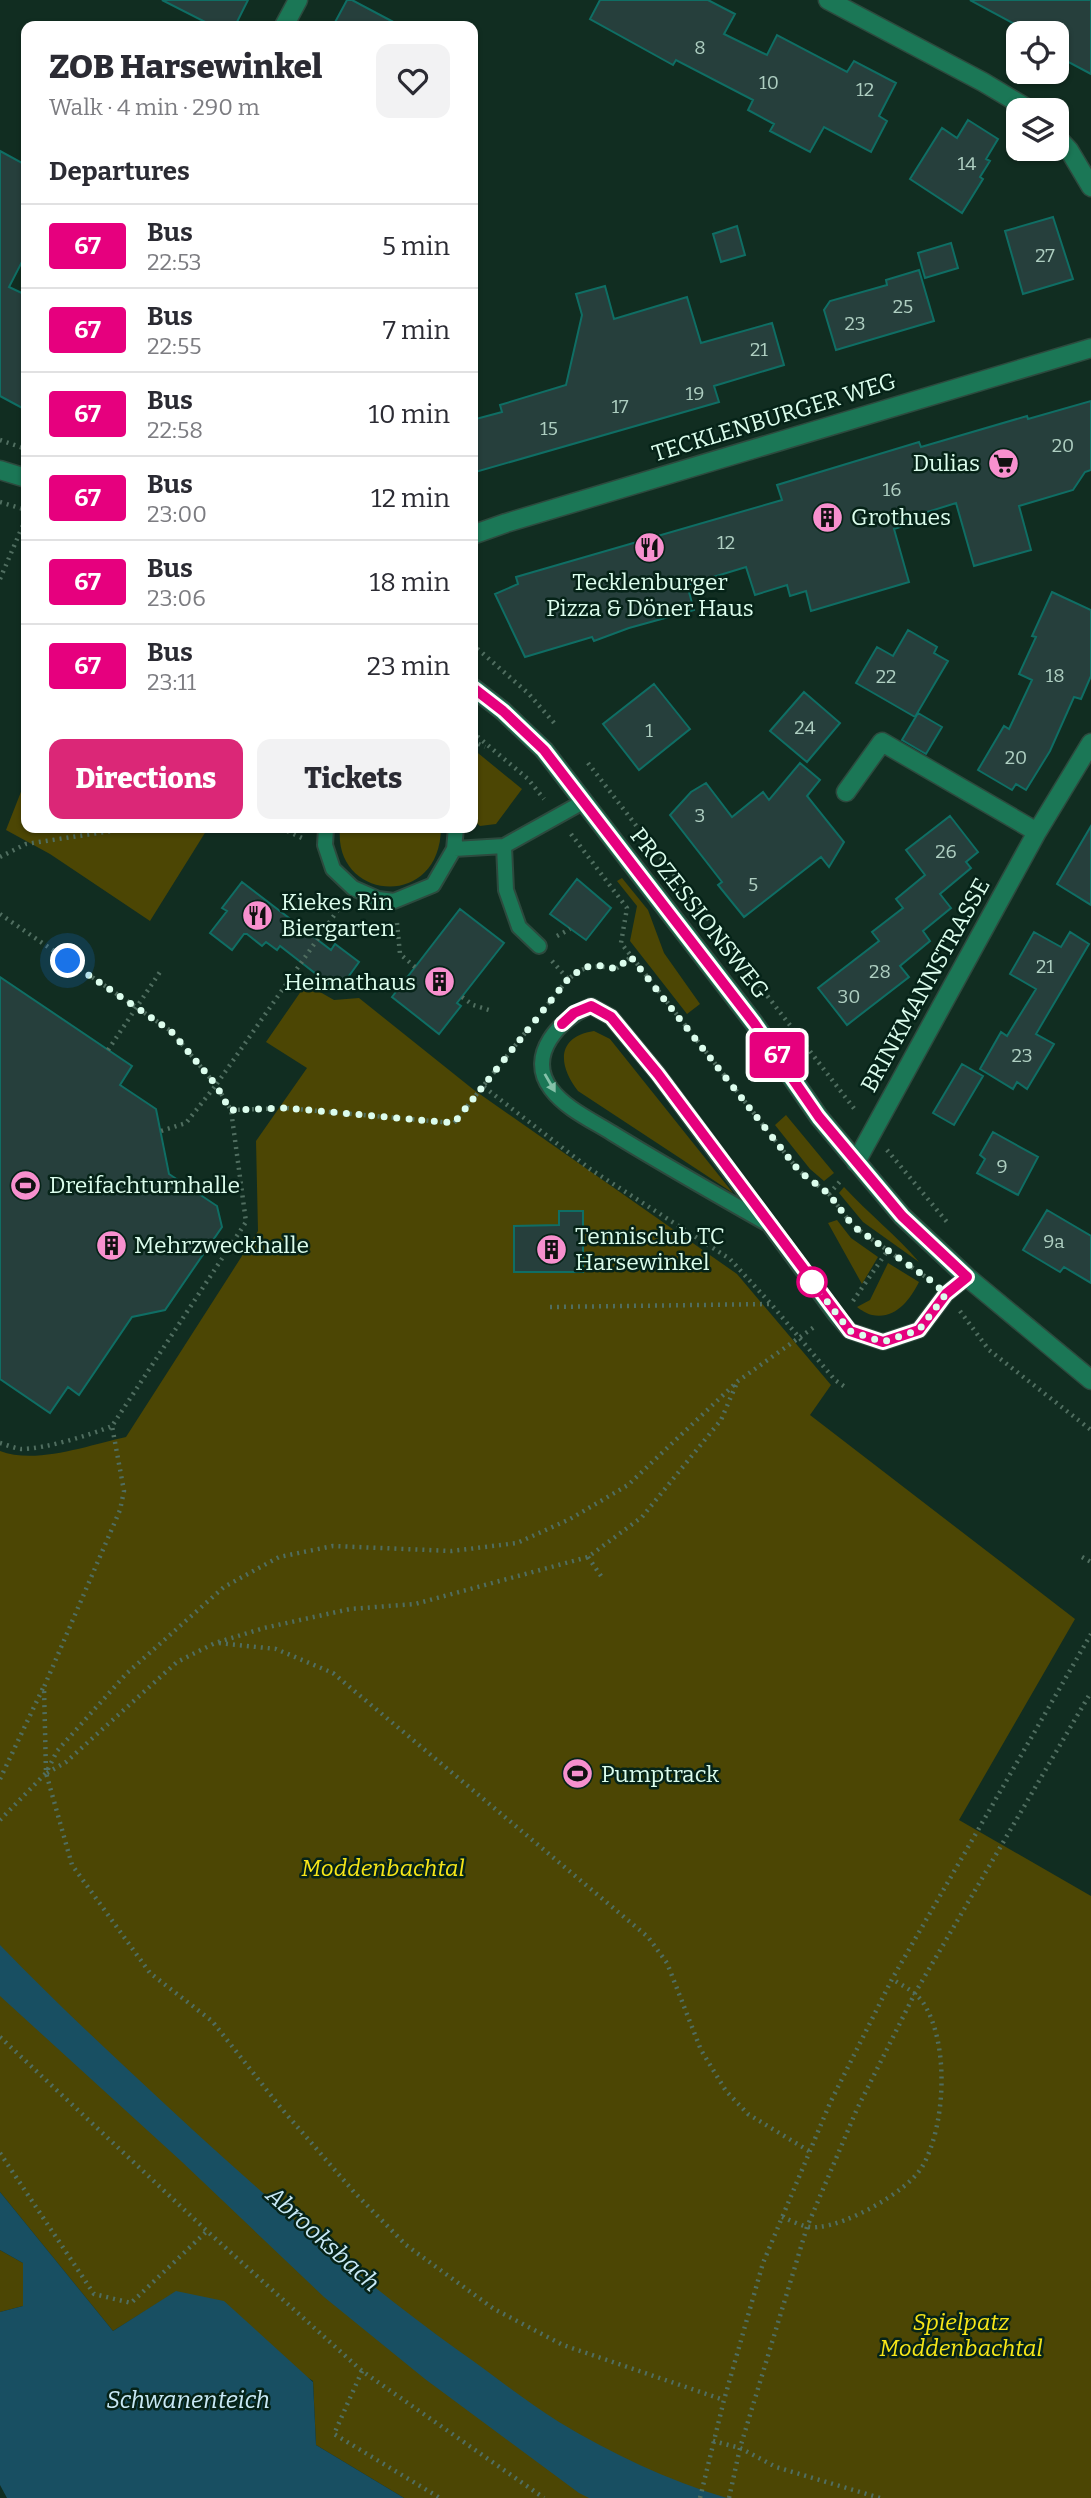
<!DOCTYPE html>
<html lang="en">
<head>
<meta charset="utf-8">
<style>
	:root { --surface:#fff; --page:#f2f2f3; --text:#2b2b33; --muted:#7c7c81; --line:#e1e1e2; --accent:#db2777 }
	body { margin:0; font-family:Bitter,serif; background:var(--page); color:var(--text); height:100vh; display:flex; flex-direction:column; font-size:26px; white-space:nowrap }
	* { box-sizing:border-box; margin:0 }
	p { font-size:23px; color:var(--muted) }
	.icon { flex:none; width:38px; height:38px; fill:none; stroke:currentColor; stroke-width:2; stroke-linecap:round; stroke-linejoin:round }
	.map { position:relative; flex:1; overflow:hidden }
	.side { position:absolute; left:21px; top:21px; width:457px; height:812px; display:flex; flex-direction:column; background:var(--surface); border-radius:14px; box-shadow:0 2px 5px #0004 }
	.side>* { flex:none }
	.badge { padding:0 14px; border-radius:5px; font-size:24px; line-height:46px }
	.buttons { position:absolute; left:1006px; top:21px; display:grid; gap:14px }
	.buttons a { display:grid; place-items:center; width:63px; height:63px; border-radius:14px; background:var(--surface); box-shadow:0 2px 5px #0004; font-size:35px }
	.you { position:absolute; width:35px; height:35px; margin:-18px; border:5px solid #fff; border-radius:50%; background:#1a73e8; box-shadow:0 0 0 10px #1a73e833 }
	.map>.badge { position:absolute; translate:-50% -50%; box-shadow:0 0 0 4px #fff }
	h2 { padding:0 28px; font-size:26px; line-height:63px }
	.round { display:grid; place-items:center; flex:none; width:74px; height:74px; border-radius:14px; background:var(--page) }
	.head { display:flex; align-items:center; justify-content:space-between; height:119px; padding:0 28px }
	h1 { font-size:33px; font-weight:800; line-height:52px }
	.button { display:flex; gap:14px; margin-top:auto; padding:14px 28px }
	.button a { flex:1; height:80px; border-radius:14px; background:var(--accent); color:#fff; font-size:28px; font-weight:800; line-height:80px; text-align:center }
	.button a+a { background:var(--page); color:var(--text) }
	ul { padding:0; list-style:none }
	li { display:flex; align-items:center; gap:21px; height:84px; padding:0 28px; border-top:2px solid var(--line) }
	li div { flex:1 }
	li b { display:block; font-size:26px }
	li em { font-style:normal }
	li .badge { min-width:77px; font-weight:700; text-align:center }
	.map>svg:first-child { display:block }
	.green { fill:#4c4604 }
	.water { fill:#184f62 }
	.building { fill:#263f3c; stroke:#0f6e64; stroke-width:2 }
	.lines { fill:none; stroke-linecap:round; stroke-linejoin:round }
	.service-casing { stroke:#2d4a3e; stroke-width:18 }
	.minor-casing { stroke:#2d4a3e; stroke-width:21 }
	.tertiary-casing { stroke:#2d4a3e; stroke-width:21 }
	.path { stroke:#506e60; stroke-width:4.5; stroke-dasharray:2 5; stroke-linecap:butt }
	.service { stroke:#1b7756; stroke-width:14 }
	.minor { stroke:#1b7756; stroke-width:18 }
	.tertiary { stroke:#1b7756; stroke-width:18 }
	.oneway { fill:#85c1a9 }
	.line-casing { stroke:#fff; stroke-width:16 }
	.line { stroke:#e6007e; stroke-width:10 }
	.walk { stroke:#dcfded; stroke-width:7; stroke-dasharray:0 12.6 }
	.stop-dot { fill:#fff; stroke:#e6007e; stroke-width:3.5 }
	.labels { text-anchor:middle; dominant-baseline:central; stroke-width:5; stroke-linejoin:round; paint-order:stroke }
	.number-label { font-size:19px; fill:#aecec1 }
	.street-label { font-size:23px; fill:#dcfded; stroke:#062318 }
	.poi-label { font-size:23px; fill:#dcfded; stroke:#062318; text-anchor:start }
	.park-label { font-size:23px; font-style:italic; fill:#f8e718; stroke:#062318 }
	.water-label { font-size:24px; font-style:italic; fill:#c9e9f6; stroke:#062318 }
</style>
</head>
<body>
<div class="map">
<svg width="1091" height="2498" viewBox="0 0 1091 2498">
	<rect width="100%" height="100%" fill="#112d21"/>
	<path class="green" d="M473,749l49,40 -26,35 -16,2 -7,-6v-29l5,-8 -5,-5z
		M26,779v49h182l-58,93 -100,-67 -44,-24z
		M340,828h101c-1,83 -108,73 -101,0z
		M622,878l26,32 16,43 36,51 -13,10 -57,-73 7,-35 -20,-25z
		M306,984l28,16 25,-2 115,92 263,184 94,111 -21,30 265,204 -116,201 132,76v602h-687l-88,-53 -3,-64 -137,-89 -63,39 -113,-139v-741c36,14 89,-6 126,-14l132,-206 -2,-90 51,-73 -41,-26z
		M594,1031l16,8 123,154 -155,-102c-20,-26 -22,-54 16,-60z
		M786,1115l48,58 -10,8 -14,-12 -35,-44z
		M844,1187c24,26 52,48 75,75l-56,-40 -24,-29z
		M837,1220l14,18 27,19 -16,27 -34,-61z
		M888,1263l31,19c-9,18 -24,38 -47,33 -5,-1 -11,-5 -15,-8l13,-7z
		M0,2250l23,13v43l-23,6z"/>
	<path class="water" d="M0,1945c54,56 110,108 167,161 94,87 189,171 292,245 33,23 65,49 100,71 53,32 108,58 168,76h-138l-10,-5 -154,-114 -101,-82 -143,-136 -181,-165z
		M0,2192l113,139 63,-40 48,10 89,81 3,63 88,53h-397l-7,-13v-173l23,-6v-43l-23,-13z"/>
	<path class="building" d="M162,0h86l-13,26h-22z
		M347,0h5l49,26h-68z
		M600,0h108l27,14 -11,20 43,21 10,-20 70,37 7,-11 42,22 -17,33 8,5 -16,31 -47,-25 -14,25 -40,-21 4,-7 -26,-14 5,-10 -77,-40 -3,5 -83,-46z
		M970,0h121v74l-34,-18v-23h-39v3l-3,-2 5,-7z
		M968,120l30,19 -12,20 4,2 -10,16 3,2 -21,34 -52,-34 32,-51 15,10z
		M0,151l26,14v89l-17,33 17,8v115l-26,-14z
		M1053,217l20,62 -50,15 -18,-63z
		M737,226l8,29 -24,7 -8,-28z
		M951,243l7,25 -33,10 -7,-25z
		M919,270l15,51 -98,29 -12,-40 6,-9 57,-16 -1,-5z
		M605,286l9,33 73,-22 14,46 71,-20 12,42 -70,21 5,16 -247,71v-53l30,-8 -2,-7 66,-20 16,-70 -6,-21z
		M1091,401v69l-6,2 -12,18 -54,16 12,44 -57,16 -18,-63 -54,17 1,6 -9,3 15,53 -98,29 -5,-20 -16,5 -3,-11 -32,10 -9,-28 -59,18 7,25 -65,18 -35,13 -2,-4 -67,20 -30,-63 23,-10 -2,-7 266,-77 -5,-15 142,-43 2,5 106,-31 1,3z
		M1052,592l39,18v66l-10,23 -7,-2 -24,54 -24,39 -10,-6 -4,6 -34,-20 26,-44 5,3 23,-49 -13,-6 17,-37 -4,-1z
		M908,630l29,17 -3,6 14,8 -33,56 -59,-34 21,-36 16,9z
		M654,684l36,45 -51,41 -36,-46z
		M804,692l36,31 -33,39 -37,-31z
		M918,713l24,14 -16,27 -24,-14z
		M800,763l20,17 -13,16 37,46 -15,25 -8,-10 -77,60 -26,-32 4,-3 -52,-67 21,-23 15,-9 26,34 31,-25 6,8z
		M950,816l28,36 -12,10 5,6 -31,26 11,14 -28,23 7,10 -30,25 9,11 -62,48 -29,-37 61,-47 -7,-9 31,-24 -7,-9 29,-24 -19,-25z
		M1091,826v79l-34,-21z
		M577,879l34,29 -25,32 -36,-26z
		M242,882l89,68 4,-6 24,18 -21,29 -58,-45 -3,4 -11,-8 -4,4 -15,-12h-3l-12,16 -22,-17 17,-22 -5,-3z
		M460,909l44,34 -47,60 4,3 -22,28 -47,-37z
		M1034,932l27,15 9,-15 19,12 -53,90 18,10 -27,45 -10,-7 -4,7 -33,-20 21,-37 6,4 29,-47 -26,-15z
		M0,977l132,89 -12,19 36,24 13,65 48,32 5,21 -57,83 -33,7 -53,78 -11,-8 -18,26 -50,-34z
		M962,1064l21,12 -29,49 -21,-12z
		M993,1132l45,25 -20,38 -41,-22 8,-14 -5,-4z
		M1047,1210l44,26v47l-27,-16 -4,5 -37,-22z
		M559,1211h24v61h-69v-46l45,-1z"/>
	<g class="lines">
		<defs>
			<path id="service" d="M326,828l-1,17 8,24 20,19 25,11 16,2 39,-16 21,-36 2,-21
				M504,846l2,44 13,37 20,19
				M454,849l50,-3 79,-44
				M770,1225c-53,-30 -106,-60 -158,-92 -21,-13 -47,-25 -61,-44 -26,-34 10,-71 40,-83l20,11 47,57 177,240 15,17 33,11 36,-12 27,-36 21,-17"/>
			<path id="minor" d="M828,0l155,82 47,28
				M284,26l14,-26
				M1057,137l12,13 22,37
				M472,535l34,-12 585,-175
				M846,792l36,-50 155,90
				M856,1162l181,-330 54,-89"/>
			<path id="tertiary" d="M0,470l26,8
				M472,687l31,24 41,39 210,273 65,94 83,99 65,61 124,103"/>
		</defs>
		<use href="#service" class="service-casing"/>
		<use href="#minor" class="minor-casing"/>
		<use href="#tertiary" class="tertiary-casing"/>
		<path class="path" d="M0,440l26,9
			M0,502l26,8
			M0,579l26,-61
			M472,644l57,50 26,30
			M472,732l56,47 16,20
			M472,741l13,6
			M588,763l268,348
			M281,828l21,10
			M571,834l56,74 -6,35 178,228 30,23 24,32 77,54
			M0,857l26,-13 105,-16
			M342,904l-126,181 15,25 15,112 -134,204 12,65 -4,19 -76,177 2,86 26,92 78,108 62,48 69,87 73,84 52,53 88,64 69,36 161,55
			M0,914l171,117 45,54 -30,38 -25,8
			M397,923l3,31 15,13
			M557,936l13,-7
			M552,961l16,18
			M462,997l11,8 16,5
			M548,1004c22,-27 30,-44 68,-35l15,-12
			M108,1050l54,-81
			M484,1087l106,82 140,90 41,45
			M231,1110l54,-2 169,15 71,-90
			M887,1150l60,72
			M829,1194l13,-15
			M853,1301l35,-51
			M550,1307l221,-3 64,76 10,7
			M960,1311l29,39 102,80
			M0,1443c7,2 14,5 21,6 24,0 69,-14 91,-23
			M588,1557l13,19
			M1082,1557l9,5
			M219,1643l57,6 57,24 315,264 19,26 34,87 25,41 22,23 61,37
			M47,1773l19,-11 111,-100 38,-19 49,-15 86,-19 65,-5 173,-47 54,-40 79,-97 15,-35
			M0,1779l43,-91
			M0,1820l46,-47 11,-22 70,-78 97,-86 55,-30 54,-11 119,5 65,-8 53,-24 58,-34 110,-104 79,-56
			M0,2037l207,194 155,140 182,127
			M0,2153l94,141 37,9 76,-72
			M782,2217c11,4 23,12 36,10 29,-2 89,-35 104,-60 24,-41 28,-126 0,-166 -8,-10 -19,-15 -30,-22
			M362,2371l-28,63 106,64
			M713,2441l27,7 36,19 104,31
			M700,2498l24,-98 39,-137 67,-160 62,-124 199,-345
			M729,2498l11,-50 67,-221 50,-118 58,-116 176,-301"/>
		<use href="#service" class="service"/>
		<use href="#minor" class="minor"/>
		<use href="#tertiary" class="tertiary"/>
	</g>
	<defs><path id="oneway-solid" d="M-6-.8H1V-3.2L6.5 0L1 3.2V.8H-6Z" transform="scale(1.75)"/></defs>
	<use class="oneway" href="#oneway-solid" transform="translate(550 1083) rotate(60)"/>
	<g class="lines">
		<defs>
			<path id="line" d="M472,687l31,24 41,39 210,273 65,94 83,99 65,61 -21,17 -27,36 -36,12 -33,-11 -192,-257 -47,-57 -20,-11 -17,7 -12,11"/>
		</defs>
		<use href="#line" class="line-casing"/>
		<use href="#line" class="line"/>
		<path class="walk" d="M68,961l103,70 45,54 14,25 55,-2 169,15 114,-144c19,-15 25,-16 48,-10l15,-12 168,214 30,23 24,32 77,54 16,14 -27,36 -36,12 -33,-11 -38,-49"/>
	</g>
	<defs>
		<symbol id="supermarket-disc" viewBox="-11 -11 22 22"><circle r="9.5" fill="#f790ce" stroke="#062318"/><path d="M-6-5.5h2.5l.6 2H6L4.5 2H-2.5L-4.4-4H-6ZM-1.5 3.2a1.3 1.3 0 1 0 .1 0ZM3 3.2a1.3 1.3 0 1 0 .1 0Z" fill="#111"/></symbol>
		<symbol id="building-disc" viewBox="-11 -11 22 22"><circle r="9.5" fill="#f790ce" stroke="#062318"/><path d="M-4-6H4V6H1V3H-1V6H-4ZM-2.5-4.3h1.7v1.8h-1.7ZM.8-4.3h1.7v1.8H.8ZM-2.5-1h1.7V.8h-1.7ZM.8-1h1.7V.8H.8Z" fill="#111"/></symbol>
		<symbol id="restaurant-disc" viewBox="-11 -11 22 22"><circle r="9.5" fill="#f790ce" stroke="#062318"/><path d="M-5-6h1v4h1v-4h1v4h1v-4h1v5L-1.5 .5V6h-2V.5L-5-1ZM5-6V6H3V1.5H1.5Q1.5-4 5-6Z" fill="#111"/></symbol>
		<symbol id="stadium-disc" viewBox="-11 -11 22 22"><circle r="9.5" fill="#f790ce" stroke="#062318"/><path d="M0-5a6.5 5 0 1 0 0 10a6.5 5 0 1 0 0-10ZM-3.5-1.8h7v3.6h-7Z" fill="#111"/></symbol>
	</defs>
	<g fill-rule="evenodd">
		<use href="#supermarket-disc" x="986" y="446" width="35" height="35"/>
		<use href="#building-disc" x="810" y="500" width="35" height="35"/>
		<use href="#restaurant-disc" x="632" y="530" width="35" height="35"/>
		<use href="#restaurant-disc" x="240" y="898" width="35" height="35"/>
		<use href="#building-disc" x="422" y="964" width="35" height="35"/>
		<use href="#stadium-disc" x="8" y="1168" width="35" height="35"/>
		<use href="#building-disc" x="94" y="1228" width="35" height="35"/>
		<use href="#building-disc" x="534" y="1232" width="35" height="35"/>
		<use href="#stadium-disc" x="560" y="1756" width="35" height="35"/>
	</g>
	<circle class="stop-dot" cx="812" cy="1282" r="14"/>
	<g class="labels">
		<g class="number-label">
			<text x="700" y="47">8</text>
			<text x="769" y="82">10</text>
			<text x="865" y="89">12</text>
			<text x="967" y="163">14</text>
			<text x="1045" y="255">27</text>
			<text x="903" y="306">25</text>
			<text x="855" y="323">23</text>
			<text x="759" y="349">21</text>
			<text x="695" y="393">19</text>
			<text x="620" y="406">17</text>
			<text x="549" y="428">15</text>
			<text x="1063" y="445">20</text>
			<text x="892" y="489">16</text>
			<text x="726" y="542">12</text>
			<text x="1055" y="675">18</text>
			<text x="886" y="676">22</text>
			<text x="805" y="727">24</text>
			<text x="649" y="730">1</text>
			<text x="1016" y="757">20</text>
			<text x="700" y="815">3</text>
			<text x="946" y="851">26</text>
			<text x="753" y="884">5</text>
			<text x="1045" y="966">21</text>
			<text x="880" y="971">28</text>
			<text x="849" y="996">30</text>
			<text x="1022" y="1055">23</text>
			<text x="1002" y="1166">9</text>
			<text x="1054" y="1241">9a</text>
		</g>
		<g class="street-label">
			<text transform="translate(774 417) rotate(-17)">TECKLENBURGER WEG</text>
			<text transform="translate(700 913) rotate(52)">PROZESSIONSWEG</text>
			<text transform="translate(925 985) rotate(-61)">BRINKMANNSTRASSE</text>
		</g>
		<g class="poi-label">
			<text x="980" y="463" text-anchor="end">Dulias</text>
			<text x="851" y="517">Grothues</text>
			<text x="650" y="582" text-anchor="middle">Tecklenburger<tspan x="650" dy="26">Pizza &amp; Döner Haus</tspan></text>
			<text x="281" y="902">Kiekes Rin<tspan x="281" dy="26">Biergarten</tspan></text>
			<text x="416" y="982" text-anchor="end">Heimathaus</text>
			<text x="49" y="1185">Dreifachturnhalle</text>
			<text x="575" y="1236">Tennisclub TC<tspan x="575" dy="26">Harsewinkel</tspan></text>
			<text x="134" y="1245">Mehrzweckhalle</text>
			<text x="601" y="1774">Pumptrack</text>
		</g>
		<g class="park-label">
			<text x="383" y="1868">Moddenbachtal</text>
			<text x="961" y="2322">Spielpatz<tspan x="961" dy="26">Moddenbachtal</tspan></text>
		</g>
		<g class="water-label">
			<text transform="translate(323 2239) rotate(42)">Abrooksbach</text>
			<text x="188" y="2400">Schwanenteich</text>
		</g>
	</g>
</svg>
<div class="buttons">
<a><svg class="icon" aria-label="locate" viewBox="0 0 24 24"><circle cx="12" cy="12" r="6"/><path d="M12 2v4M12 18v4M2 12h4M18 12h4"/></svg></a>
<a><svg class="icon" aria-label="layers" viewBox="0 0 24 24"><path d="M12 4l9 5-9 5-9-5zM3 14l9 5 9-5"/></svg></a>
</div>
<div class="you" style="left:68px;top:961px"></div>
<b class="badge" style="left:777px;top:1055px;background:#e6007e;color:#fff">67</b>
<section class="side">
<div class="head"><div><h1>ZOB Harsewinkel</h1><p>Walk · 4 min · 290 m</p></div><a class="round"><svg class="icon" aria-label="heart" viewBox="0 0 24 24"><path d="M12 20l-8-8c-3-5 5-10 8-4 3-6 11-1 8 4z"/></svg></a></div>
<h2>Departures</h2>
<ul>
<li><span class="badge" style="background:#e6007e;color:#fff">67</span><div><b>Bus</b><p>22:53</p></div><em>5 min</em></li>
<li><span class="badge" style="background:#e6007e;color:#fff">67</span><div><b>Bus</b><p>22:55</p></div><em>7 min</em></li>
<li><span class="badge" style="background:#e6007e;color:#fff">67</span><div><b>Bus</b><p>22:58</p></div><em>10 min</em></li>
<li><span class="badge" style="background:#e6007e;color:#fff">67</span><div><b>Bus</b><p>23:00</p></div><em>12 min</em></li>
<li><span class="badge" style="background:#e6007e;color:#fff">67</span><div><b>Bus</b><p>23:06</p></div><em>18 min</em></li>
<li><span class="badge" style="background:#e6007e;color:#fff">67</span><div><b>Bus</b><p>23:11</p></div><em>23 min</em></li>
</ul>
<div class="button"><a>Directions</a><a>Tickets</a></div>
</section>
</div>
</body>
</html>
